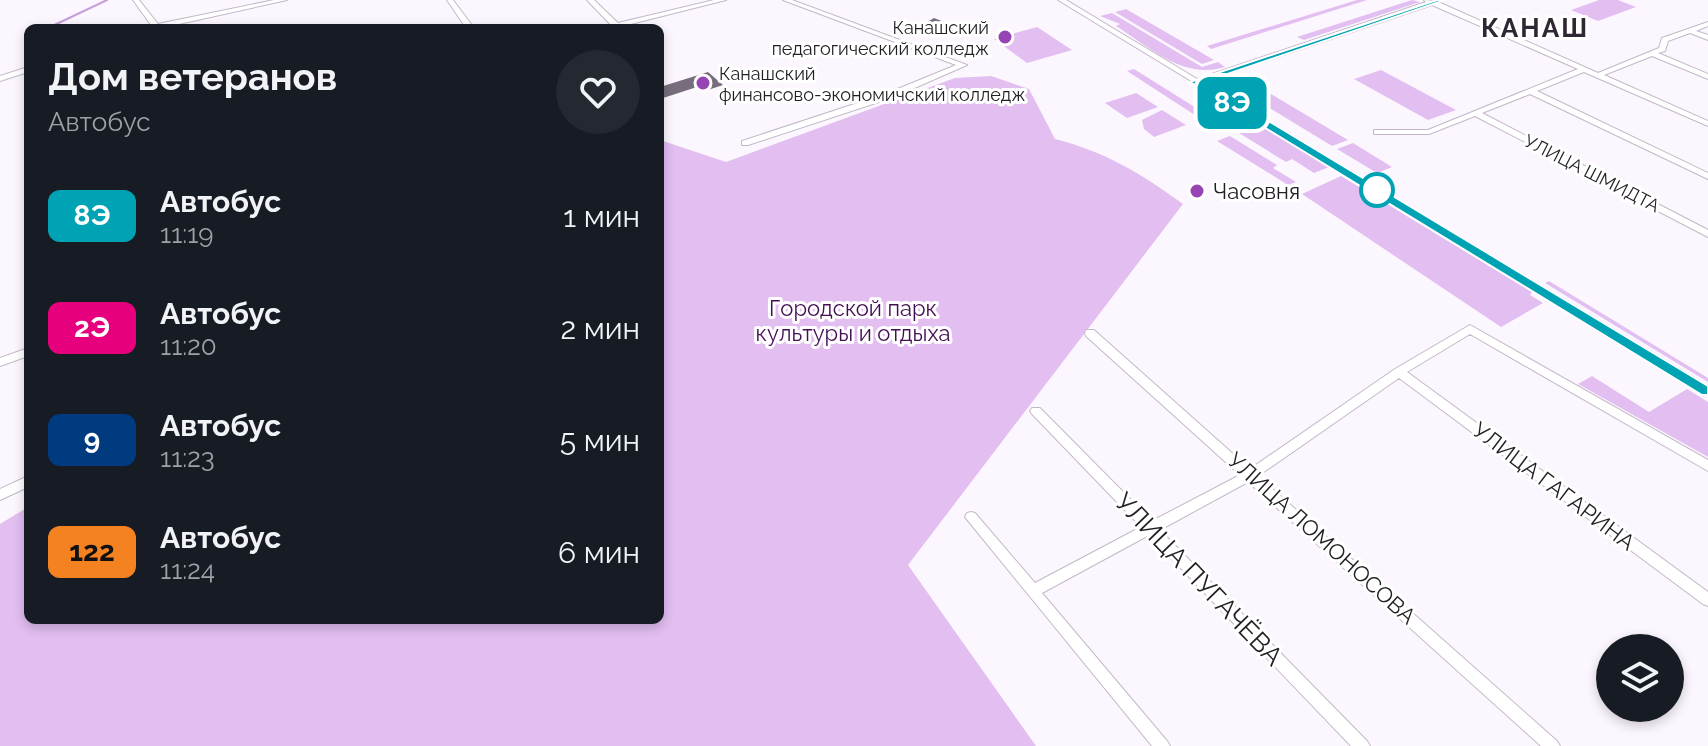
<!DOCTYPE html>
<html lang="ru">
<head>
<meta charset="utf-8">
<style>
	:root { --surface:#171b24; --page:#242831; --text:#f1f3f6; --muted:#9ea1a6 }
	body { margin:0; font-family:Raleway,sans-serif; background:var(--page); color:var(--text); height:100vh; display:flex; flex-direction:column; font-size:30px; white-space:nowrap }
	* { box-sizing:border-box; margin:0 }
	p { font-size:26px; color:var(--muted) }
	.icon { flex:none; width:44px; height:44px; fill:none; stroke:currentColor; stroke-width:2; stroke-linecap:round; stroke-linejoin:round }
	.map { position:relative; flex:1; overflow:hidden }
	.side { position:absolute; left:24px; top:24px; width:640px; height:600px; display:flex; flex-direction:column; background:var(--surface); border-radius:12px; box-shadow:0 4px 12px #0003 }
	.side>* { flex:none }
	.badge { padding:0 16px; border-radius:12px; font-size:28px; line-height:52px }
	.buttons { position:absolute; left:1596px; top:634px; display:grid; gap:16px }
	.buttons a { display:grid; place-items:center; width:88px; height:88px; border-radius:50%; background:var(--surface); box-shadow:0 4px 12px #0003; font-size:40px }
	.map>.badge { position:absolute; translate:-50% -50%; box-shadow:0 0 0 4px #fff }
	.round { display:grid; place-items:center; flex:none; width:84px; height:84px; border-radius:42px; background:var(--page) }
	.summary { display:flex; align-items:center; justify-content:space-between; height:136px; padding:0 24px }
	h1 { font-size:38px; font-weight:700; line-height:60px }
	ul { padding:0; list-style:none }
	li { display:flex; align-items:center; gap:24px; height:112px; padding:0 24px }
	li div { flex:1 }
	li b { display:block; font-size:30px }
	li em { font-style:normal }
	li .badge { min-width:88px; font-weight:700; text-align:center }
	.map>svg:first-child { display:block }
	.green { fill:#e2bef1 }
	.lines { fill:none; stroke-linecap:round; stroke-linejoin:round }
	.stream { stroke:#c79dd8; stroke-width:2 }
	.building { fill:#786d7c }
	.minor-casing { stroke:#c3b8c8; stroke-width:2 }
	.minor { fill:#fff; fill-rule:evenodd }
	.line { fill:#00a3b4; stroke:#fff; stroke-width:2 }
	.poi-dot { fill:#9644b3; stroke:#fff; stroke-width:3 }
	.stop-dot { fill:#fff; stroke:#00a3b4; stroke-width:4 }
	.labels { text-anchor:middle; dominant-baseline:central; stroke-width:6; stroke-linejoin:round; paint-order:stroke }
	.far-poi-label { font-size:18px; fill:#221e24; stroke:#fff; text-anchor:end }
	.far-street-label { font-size:18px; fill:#221e24; stroke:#fff }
	.poi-label { font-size:22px; fill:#221e24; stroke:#fff; text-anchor:start }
	.park-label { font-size:22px; fill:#430e54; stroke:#fff }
	.street-label { font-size:22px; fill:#221e24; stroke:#fff }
	.far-district-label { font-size:26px; font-weight:bold; letter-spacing:2px; fill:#302734; stroke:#fff }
	.near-street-label { font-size:26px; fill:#221e24; stroke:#fff }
</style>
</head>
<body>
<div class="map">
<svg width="1708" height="746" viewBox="0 0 1708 746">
	<rect width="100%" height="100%" fill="#fcf7fe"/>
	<path class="green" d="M1357,0h10l-156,49 -4,-3z
		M1412,0l8,2 -116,38 -7,-3z
		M1599,0h19l18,7 -38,14 -27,-11z
		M1126,9l88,51 -12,4 -87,-52z
		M1112,13l90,54 16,-5 7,5c-42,13 -74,-19 -109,-41l4,-2 -20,-8z
		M1037,27l35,23 -45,13 -33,-24z
		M1134,69l75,47 -8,3 -74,-48z
		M1381,70l75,40 -28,10 -74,-41z
		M1235,74l30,17 -25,9 -22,-17z
		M991,76l38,13 26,50c51,13 87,35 128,65l-275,361 128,181h-1036v-222l28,-17v113h632v-480l66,22 229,-84z
		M1136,93l22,14 -31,11 -22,-15z
		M1271,94l77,46 -16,6 -77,-47z
		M1162,110l24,15 -32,12 -10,-8 -2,-9z
		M1261,125l68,42 -15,6 -22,-14 -6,3 -47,-29z
		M1230,136l47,29 -4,3 23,14 -8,3 -71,-44z
		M1353,143l39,24 -15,6 -40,-24z
		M1341,176l191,116 -2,3 13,8 -42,24 -199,-133z
		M1549,281l159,97v4l-163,-99z
		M1592,376l57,36 38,-23 21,13v55l-130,-73z"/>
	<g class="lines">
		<path class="stream" d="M48,28l59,-28"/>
	</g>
	<path class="building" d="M934,18l15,6 -22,12 -15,-5z
		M708,72l15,13 -15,5 -5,-5 -43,14v-12z"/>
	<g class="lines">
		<defs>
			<path id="minor" d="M133,0h6l19,24 116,-24h13l-126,28h-17l7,-3z
				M447,0h6l21,28h-8z
				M587,0h7l24,23 96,-23h12l-111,28h-13l9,-3z
				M783,0h9l175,65 -73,32 -146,48h-6v-4l146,-48 68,-28z
				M1058,0h8l131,79 229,-77 -2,-2 12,1 162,72 61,-25 3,-10 46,-16v4l-12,5 12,4v5l-18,-7 -22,8 -3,10 -7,2 50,21v5l-56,-23 -48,19 104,46v5l-124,-54 -47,19 171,82v6l-178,-85 -48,19 226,117v7l-233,-121 -46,18h-55v-4h54l150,-61 -146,-64 -229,77 505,304v9z
				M28,67v5l-28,9v-5z
				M1470,325l238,135v11l-238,-137 -63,38 301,220v14l-5,-2 -304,-226 -141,98 299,265 3,5h-19l-293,-264 -88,48 207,211 3,5h-19l-202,-211 -107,58 125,148 3,5h-18l-187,-229 2,-4 4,-1 4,1 60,70 106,-56 -109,-113 -2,-3 2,-3h8l112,113 88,-46 -154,-139 -1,-3 1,-3h8l156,139 145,-100z
				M28,348v8l-28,10v-8z
				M28,476v11l-28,13v-11z"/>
		</defs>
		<use href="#minor" class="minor-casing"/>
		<use href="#minor" class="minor"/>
	</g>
	<path class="line" d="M1437,0h8l-241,82 504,304v9h-6l-512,-313z"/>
	<g class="poi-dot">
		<circle cx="1005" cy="37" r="8"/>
		<circle cx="703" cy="83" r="8"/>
		<circle cx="1197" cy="191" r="8"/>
	</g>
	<circle class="stop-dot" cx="1377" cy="190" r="16"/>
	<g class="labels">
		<g class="far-poi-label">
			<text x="989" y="27">Канашский<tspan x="989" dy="21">педагогический колледж</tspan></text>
			<text x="719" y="73" text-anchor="start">Канашский<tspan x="719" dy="21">финансово-экономичский колледж</tspan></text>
		</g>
		<g class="far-street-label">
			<text transform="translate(1592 173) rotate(27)">УЛИЦА ШМИДТА</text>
		</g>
		<g class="poi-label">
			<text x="1213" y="191">Часовня</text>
		</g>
		<g class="park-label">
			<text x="853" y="308">Городской парк<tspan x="853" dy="25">культуры и отдыха</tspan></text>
		</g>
		<g class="street-label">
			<text transform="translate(1554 486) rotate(37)">УЛИЦА ГАГАРИНА</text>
			<text transform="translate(1322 538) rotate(42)">УЛИЦА ЛОМОНОСОВА</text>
		</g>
		<g class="far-district-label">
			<text x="1535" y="28">КАНАШ</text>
		</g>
		<g class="near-street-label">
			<text transform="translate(1199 579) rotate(46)">УЛИЦА ПУГАЧЁВА</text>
		</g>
	</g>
</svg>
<div class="buttons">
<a><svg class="icon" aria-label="layers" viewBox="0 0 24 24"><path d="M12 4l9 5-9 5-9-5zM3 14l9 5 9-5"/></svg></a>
</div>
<b class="badge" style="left:1232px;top:103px;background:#00a3b4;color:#fff">8Э</b>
<section class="side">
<div class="summary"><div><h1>Дом ветеранов</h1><p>Автобус</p></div><a class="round"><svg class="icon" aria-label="heart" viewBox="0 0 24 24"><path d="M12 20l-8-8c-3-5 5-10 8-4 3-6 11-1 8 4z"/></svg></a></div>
<ul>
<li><span class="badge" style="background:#00a3b4;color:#fff">8Э</span><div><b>Автобус</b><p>11:19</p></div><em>1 мин</em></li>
<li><span class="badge" style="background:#e6007e;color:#fff">2Э</span><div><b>Автобус</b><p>11:20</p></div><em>2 мин</em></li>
<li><span class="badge" style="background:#003b80;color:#fff">9</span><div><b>Автобус</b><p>11:23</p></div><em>5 мин</em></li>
<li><span class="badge" style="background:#f58220;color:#111">122</span><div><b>Автобус</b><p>11:24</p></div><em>6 мин</em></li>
</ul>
</section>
</div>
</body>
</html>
